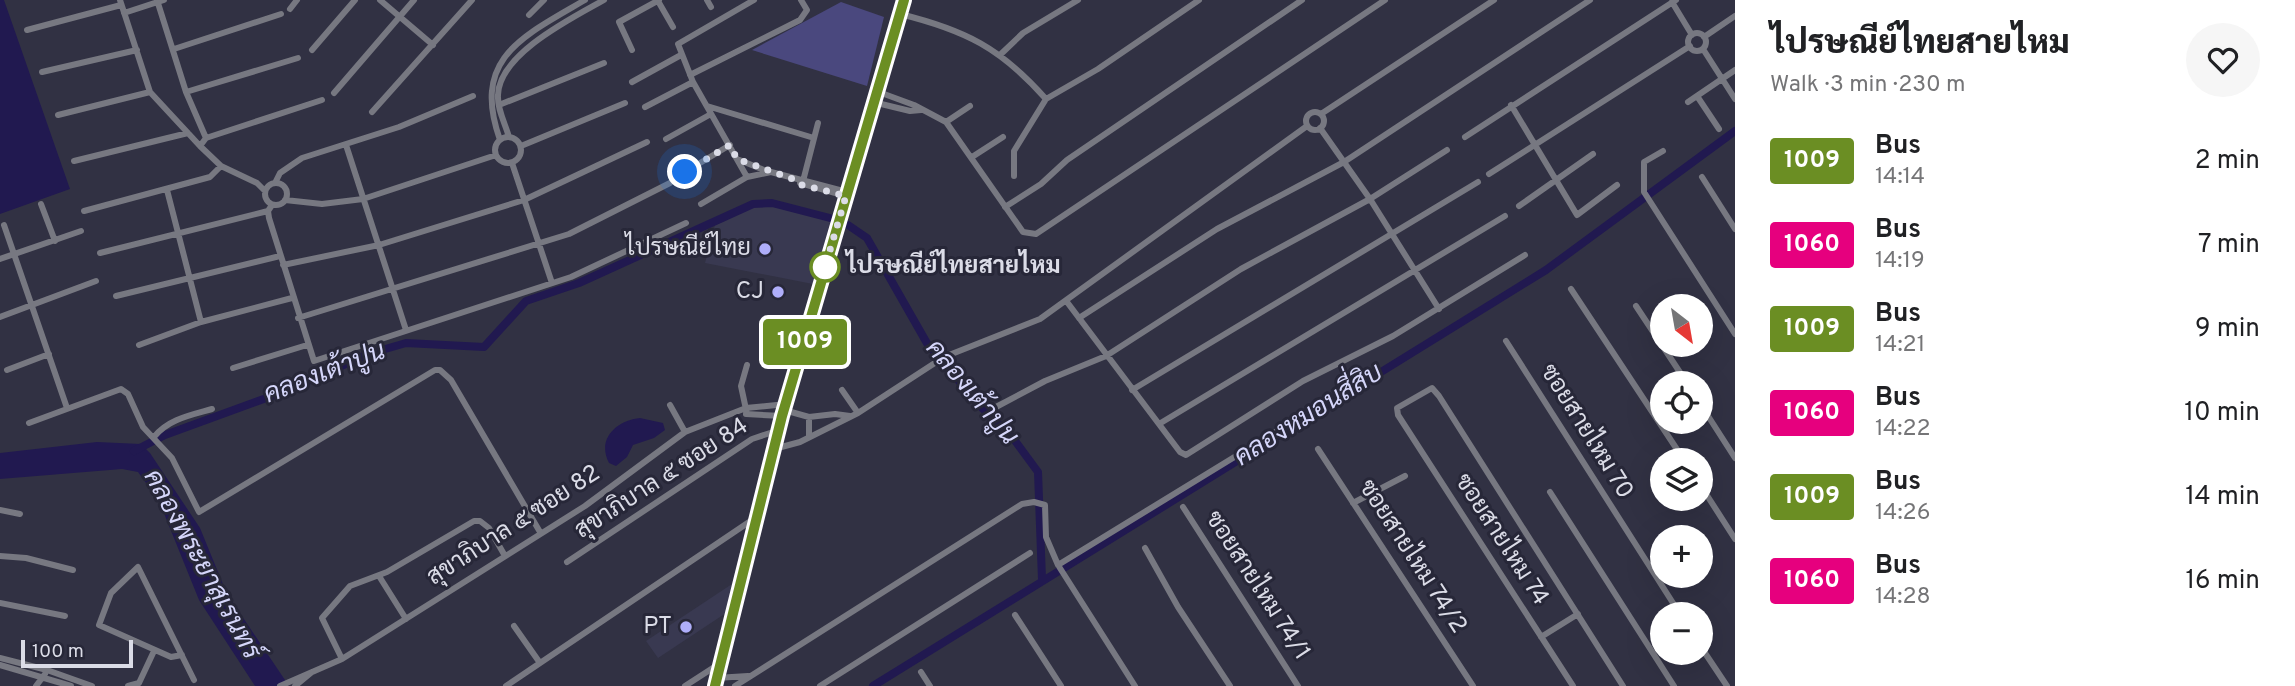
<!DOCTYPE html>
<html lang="en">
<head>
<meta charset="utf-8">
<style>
	:root { --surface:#fff; --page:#f6f6f6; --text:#202124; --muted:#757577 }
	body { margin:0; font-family:Overpass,Sarabun,sans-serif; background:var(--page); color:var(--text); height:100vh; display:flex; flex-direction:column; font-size:26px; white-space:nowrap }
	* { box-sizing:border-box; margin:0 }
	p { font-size:23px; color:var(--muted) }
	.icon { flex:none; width:38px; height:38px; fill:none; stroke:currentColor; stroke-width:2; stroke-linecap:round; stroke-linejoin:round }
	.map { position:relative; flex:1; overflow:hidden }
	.details { display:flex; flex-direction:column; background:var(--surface); width:560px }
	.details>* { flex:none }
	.badge { padding:0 14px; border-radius:5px; font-size:24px; line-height:46px }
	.needle { width:46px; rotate:149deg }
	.fabs { position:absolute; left:1650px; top:294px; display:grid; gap:14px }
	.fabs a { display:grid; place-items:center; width:63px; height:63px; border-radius:50%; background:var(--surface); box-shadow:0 7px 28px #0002; font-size:35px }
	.scale { position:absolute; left:21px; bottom:18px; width:112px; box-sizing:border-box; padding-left:7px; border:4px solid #dbdce7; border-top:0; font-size:19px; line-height:24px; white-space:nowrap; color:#dbdce7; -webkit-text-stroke:5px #272738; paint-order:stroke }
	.you { position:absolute; width:35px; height:35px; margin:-18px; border:5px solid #fff; border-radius:50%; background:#1a73e8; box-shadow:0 0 0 10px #1a73e833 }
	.map>.badge { position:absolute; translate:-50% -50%; box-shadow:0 0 0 4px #fff }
	.round { display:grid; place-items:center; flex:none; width:74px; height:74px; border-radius:37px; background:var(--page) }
	.overview { display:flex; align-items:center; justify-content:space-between; height:119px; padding:0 35px }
	h1 { font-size:33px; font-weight:800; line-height:52px }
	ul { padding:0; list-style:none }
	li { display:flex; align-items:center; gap:21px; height:84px; padding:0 35px }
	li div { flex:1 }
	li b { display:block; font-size:26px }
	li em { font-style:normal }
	li .badge { min-width:77px; font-weight:700; text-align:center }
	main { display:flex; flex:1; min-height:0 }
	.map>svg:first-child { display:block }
	.built { fill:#393951 }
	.green { fill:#4a487e }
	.water { fill:#211950 }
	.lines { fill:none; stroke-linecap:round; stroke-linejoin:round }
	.canal { stroke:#211950; stroke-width:8 }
	.minor { stroke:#777881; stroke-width:6 }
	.secondary { stroke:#9d9ead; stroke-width:10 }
	.line-casing { stroke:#fff; stroke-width:16 }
	.line { stroke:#6b8e23; stroke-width:10 }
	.walk { stroke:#dbdce7; stroke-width:7; stroke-dasharray:0 12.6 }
	.poi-dot { fill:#afaefa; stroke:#272738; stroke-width:2.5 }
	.stop-dot { fill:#fff; stroke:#6b8e23; stroke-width:3.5 }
	.labels { text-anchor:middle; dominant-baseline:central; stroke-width:6; stroke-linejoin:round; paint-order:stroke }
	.poi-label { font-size:24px; fill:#dbdce7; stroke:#272738; text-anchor:end }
	.stop-label { font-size:24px; font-weight:bold; fill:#dbdce7; stroke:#272738; text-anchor:start }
	.street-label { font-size:24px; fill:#dbdce7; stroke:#272738 }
	.water-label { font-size:26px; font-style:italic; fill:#d5d6fa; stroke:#272738 }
</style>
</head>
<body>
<main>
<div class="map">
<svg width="1735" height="686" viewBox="0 0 1735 686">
	<rect width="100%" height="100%" fill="#313143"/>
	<path class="built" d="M770,205l61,14 -18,65 -108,-21 10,-38 12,-5 4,-7 23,-7z
		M732,584l-6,29 -68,45 -12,-17z"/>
	<path class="green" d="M841,2l43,15 -17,69 -115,-36z"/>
	<path class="water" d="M0,0h4l66,189 -70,25z
		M640,418l23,5 2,7 -11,8 -21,7 -6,12 -11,9 -7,-3c-13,-25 9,-43 31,-45z
		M97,442l44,2 9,9 50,75 27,66 58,86v6h-30l-56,-86 -40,-99 -21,-29 -16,-3 -122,10v-26z"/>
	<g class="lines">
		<path class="canal" d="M848,225l19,13 61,107 53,62 32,31 25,34 4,107
			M134,451l31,-16 118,-43 85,-38 38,-11 78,4 42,-46 53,-18 174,-79 19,-1 58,15
			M873,686l673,-416 189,-139"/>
		<path class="minor" d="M120,0l30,92 50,54
			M157,0l29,92 20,46 -6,8 21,20 36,17 8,8
			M380,0l53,45
			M707,0l4,7
			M658,1l15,26
			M1672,2l20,33
			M290,9l7,-9
			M124,13l40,-13
			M900,14c65,16 101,34 146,85l52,-30 101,-69
			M529,15l15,-15
			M27,30l94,-25
			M1688 42a9 9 0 1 1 18 0a9 9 0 1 1-18 0Z
			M1704,37l31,-21
			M174,49l107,-35
			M1703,49l32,50
			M312,50l43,-50
			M632,50l-13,-28 40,-22
			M1001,54l22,-21 55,-33
			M42,72l95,-22
			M690,75l110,-55 7,-10 -6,-10
			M632,82l49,-27
			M876,91l38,14 32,17 77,110 13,2 349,-234
			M186,92l112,-34
			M334,93l80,-93
			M1697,96l22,33
			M873,102l37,9 11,-1
			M1688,102l47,-32
			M499,105l105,-42
			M1511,105l66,110 40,-30
			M707,106l107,32
			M645,107l48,-25
			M1306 121a9 9 0 1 1 18 0a9 9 0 1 1-18 0Z
			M372,112l100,-112
			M1321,114l173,-114
			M58,115l92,-23
			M946,122l24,-16
			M1320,128l50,71 69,110
			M495 150a13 13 0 1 1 26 0a13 13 0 1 1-26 0Z
			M509,137c-4,-14 -12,-28 -11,-42 1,-41 74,-77 106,-95
			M1465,137l211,-137
			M206,138l116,-38
			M666,139l45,-25
			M500,140c-29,-82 22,-103 85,-140
			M346,145l60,185
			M521,146l104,-43
			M1663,151l-19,11v30l91,142
			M972,157l31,-20
			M737,159l32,13
			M74,161l114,-28
			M512,163l40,120
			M685,172l45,-27
			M1489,174l201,-128
			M1014,176v-25l32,-52
			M747,177l-54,-95 -15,-38 76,-44
			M1702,177l33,52
			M265 194a11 11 0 1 1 22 0a11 11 0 1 1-22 0Z
			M275,183l5,-10 22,-15 97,-31 74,-31
			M800,183l46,13
			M802,185l16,-62
			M167,190l34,132 91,-24
			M285,200l37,4 41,-5 133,-44
			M41,204l14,37
			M701,204l46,-27 24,-5 76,20
			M272,205l-4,6 1,7 45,143 257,-84 115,-54
			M1519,206l74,-52
			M1005,207l36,-23 26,-24 235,-160
			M84,211l126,-34 11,-11
			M4,225l63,183
			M100,253l168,-42
			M0,259l81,-28
			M283,265l96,-20 145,-45 123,-58
			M1571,289l113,171
			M116,296l164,-40
			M1067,302l113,150 6,3 117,-74 90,-45 132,-81
			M1636,306l51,77
			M0,317l96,-36
			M298,318l271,-84 101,-51
			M1079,318l138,-89 127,-67 246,-162
			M1506,341l174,273
			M139,345l62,-23
			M747,365l-6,21 6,28
			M233,368l74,-23
			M7,370l42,-16
			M842,390l16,23
			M1132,390l346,-208
			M670,405l15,27
			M1701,405l34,53
			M996,407l49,-26 61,-25 135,-87 129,-70 77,-49
			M784,410l25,7 26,-3 15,2
			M746,414l36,2
			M29,423l92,-34 7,5 15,33 29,31 27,54 236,-142h5l11,10 89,152
			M1159,424l346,-208
			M154,437c14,-18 37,-22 58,-28
			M809,437v-20
			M774,449l26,-7 58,-29 86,-56 96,-38 267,-193
			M1318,449l155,237
			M1701,486l34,53
			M1550,492l124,194
			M1353,503l52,-27
			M1183,507l115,179
			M0,510l20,4
			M1145,548l33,59 52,79
			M0,556l26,2 47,12
			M567,562l185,-123 18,-6 8,1
			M379,576l27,43
			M0,603l65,13
			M1015,615l46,71
			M514,626l26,37
			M1541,637l37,-23
			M1701,647l26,39
			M182,655l-11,2 -72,-32 12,-32 27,-26 56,113
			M0,658l47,12 45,16
			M342,659l-20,-41 28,-32 37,-14 87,-51h6l9,7 16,28
			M0,665l71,21
			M921,672l9,14
			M716,678l32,-2
			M139,683l15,-32
			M36,686l9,-12
			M128,686l11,-3
			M280,686l62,-27 243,-153 100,-74 61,-24 40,-4
			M295,686l17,-14
			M506,686l249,-168
			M685,686l34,-22
			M735,686l287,-182 12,-2 11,3 1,32 12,28
			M820,686l210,-133
			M1135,686l-77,-121 245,-150
			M1573,686l-175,-271 -1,-7 35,-20 7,8 184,290"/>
		<path class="secondary" d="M715,686l67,-270 122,-416"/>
	</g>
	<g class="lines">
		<defs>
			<path id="line" d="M715,686l67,-270 122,-416"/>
		</defs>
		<use href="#line" class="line-casing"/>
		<use href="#line" class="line"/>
		<path class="walk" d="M685,172l45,-27 7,14 59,21 6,5 44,11 -21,71"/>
	</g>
	<g class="poi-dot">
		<circle cx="765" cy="249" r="7"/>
		<circle cx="778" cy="292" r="7"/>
		<circle cx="686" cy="627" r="7"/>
	</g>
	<circle class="stop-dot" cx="825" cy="267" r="14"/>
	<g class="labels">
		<g class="poi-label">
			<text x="751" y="249">ไปรษณีย์ไทย</text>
			<text x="764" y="292">CJ</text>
			<text x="672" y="627">PT</text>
		</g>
		<g class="stop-label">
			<text x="846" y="267">ไปรษณีย์ไทยสายไหม</text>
		</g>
		<g class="street-label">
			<text transform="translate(1586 432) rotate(58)">ซอยสายไหม 70</text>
			<text transform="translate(662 479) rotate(-33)">สุขาภิบาล ๕ ซอย 84</text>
			<text transform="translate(514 526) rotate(-33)">สุขาภิบาล ๕ ซอย 82</text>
			<text transform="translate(1501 540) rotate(57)">ซอยสายไหม 74</text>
			<text transform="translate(1412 557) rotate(57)">ซอยสายไหม 74/2</text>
			<text transform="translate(1257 586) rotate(57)">ซอยสายไหม 74/1</text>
		</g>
		<g class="water-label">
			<text transform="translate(325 374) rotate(-21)">คลองเต้าปูน</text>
			<text transform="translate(971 393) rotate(50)">คลองเต้าปูน</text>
			<text transform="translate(1309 416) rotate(-32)">คลองหมอนสี่สิบ</text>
			<text transform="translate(201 565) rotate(61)">คลองพระยาสุเรนทร์</text>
		</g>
	</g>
</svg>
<div class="fabs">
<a><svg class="needle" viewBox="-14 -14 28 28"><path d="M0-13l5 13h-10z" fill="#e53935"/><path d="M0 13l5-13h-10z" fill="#757577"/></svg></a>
<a><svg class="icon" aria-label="locate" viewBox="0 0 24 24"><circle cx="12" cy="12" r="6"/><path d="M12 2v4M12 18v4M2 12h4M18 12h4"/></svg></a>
<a><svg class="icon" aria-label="layers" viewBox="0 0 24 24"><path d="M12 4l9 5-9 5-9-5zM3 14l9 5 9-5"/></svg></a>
<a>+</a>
<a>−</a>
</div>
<div class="scale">100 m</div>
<div class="you" style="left:685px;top:172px"></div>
<b class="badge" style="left:805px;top:342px;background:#6b8e23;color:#fff">1009</b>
</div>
<section class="details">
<div class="overview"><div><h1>ไปรษณีย์ไทยสายไหม</h1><p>Walk · 3 min · 230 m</p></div><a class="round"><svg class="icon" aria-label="heart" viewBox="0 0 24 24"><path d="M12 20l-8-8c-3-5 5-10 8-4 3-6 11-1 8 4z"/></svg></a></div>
<ul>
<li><span class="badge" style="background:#6b8e23;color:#fff">1009</span><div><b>Bus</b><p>14:14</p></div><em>2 min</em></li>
<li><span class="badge" style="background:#e6007e;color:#fff">1060</span><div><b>Bus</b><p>14:19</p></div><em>7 min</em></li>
<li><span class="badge" style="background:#6b8e23;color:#fff">1009</span><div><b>Bus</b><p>14:21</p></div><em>9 min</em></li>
<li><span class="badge" style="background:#e6007e;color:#fff">1060</span><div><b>Bus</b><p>14:22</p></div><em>10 min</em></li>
<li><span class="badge" style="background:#6b8e23;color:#fff">1009</span><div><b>Bus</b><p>14:26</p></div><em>14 min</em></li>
<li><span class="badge" style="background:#e6007e;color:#fff">1060</span><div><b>Bus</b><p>14:28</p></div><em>16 min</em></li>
</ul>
</section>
</main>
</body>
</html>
